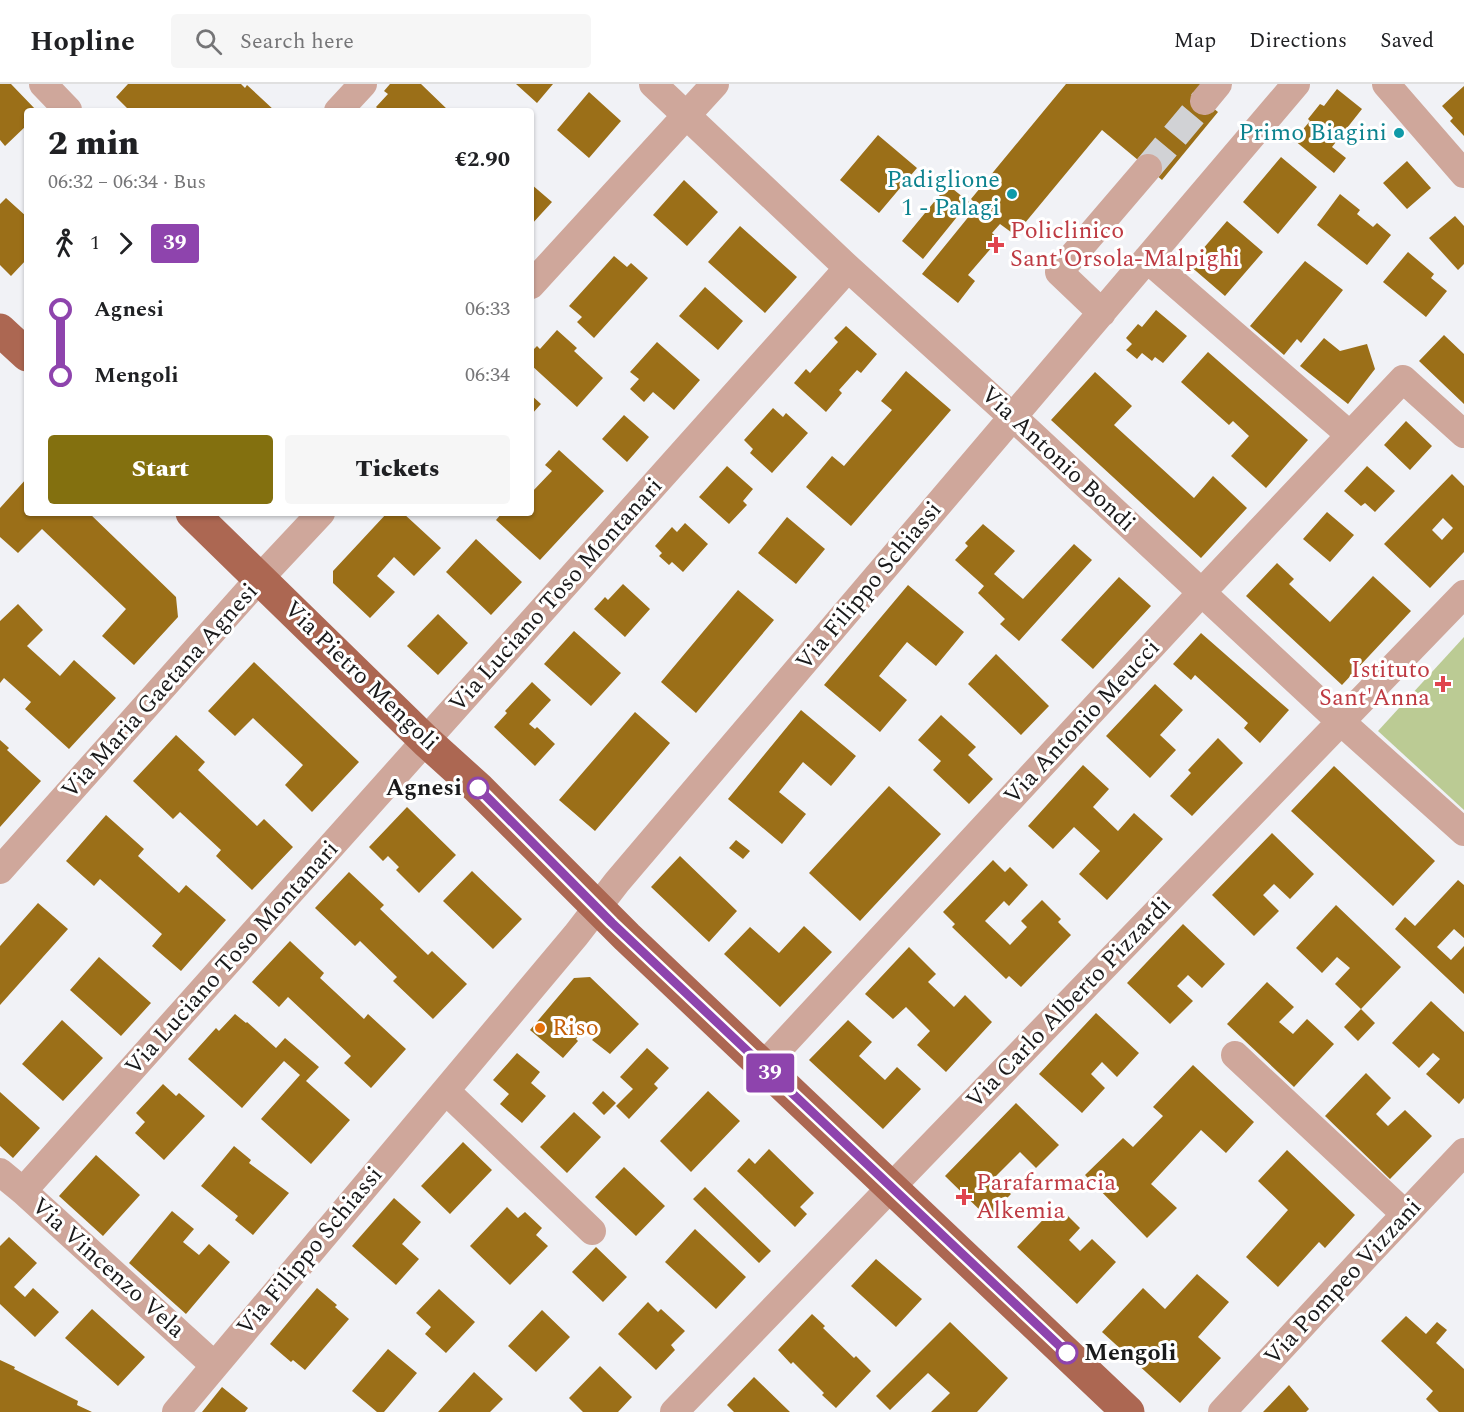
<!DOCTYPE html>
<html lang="en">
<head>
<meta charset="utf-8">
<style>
	:root { --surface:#fff; --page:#f6f6f6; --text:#202124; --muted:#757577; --line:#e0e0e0; --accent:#83700f }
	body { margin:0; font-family:Spectral,serif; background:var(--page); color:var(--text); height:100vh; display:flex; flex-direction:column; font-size:22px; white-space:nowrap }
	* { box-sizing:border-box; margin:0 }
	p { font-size:20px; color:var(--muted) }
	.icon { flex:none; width:33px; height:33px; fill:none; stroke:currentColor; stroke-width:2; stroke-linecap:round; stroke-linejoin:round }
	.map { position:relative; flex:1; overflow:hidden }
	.sheet { position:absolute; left:24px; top:24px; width:510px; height:408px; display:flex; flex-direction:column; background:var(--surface); border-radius:6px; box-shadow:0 2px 4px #0004 }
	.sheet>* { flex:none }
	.badge { padding:0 12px; border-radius:4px; font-size:21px; line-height:39px }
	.map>.badge { position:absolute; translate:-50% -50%; box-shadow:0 0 0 3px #fff }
	.legs { display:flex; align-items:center; gap:9px; height:66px; padding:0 24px; font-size:20px }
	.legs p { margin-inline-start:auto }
	.overview { display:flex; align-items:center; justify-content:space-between; height:102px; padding:0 24px }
	h1 { font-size:33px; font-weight:800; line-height:45px }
	.primary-button { display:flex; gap:12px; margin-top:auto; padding:12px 24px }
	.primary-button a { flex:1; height:69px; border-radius:6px; background:var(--accent); color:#fff; font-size:24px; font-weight:800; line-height:69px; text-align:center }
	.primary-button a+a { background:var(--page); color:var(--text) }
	ul { padding:0 24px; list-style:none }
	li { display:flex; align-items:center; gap:21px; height:66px; font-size:22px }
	li i { display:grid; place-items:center; width:9px; height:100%; margin:0 8px; background:currentColor }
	li i::after { content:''; width:15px; height:15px; margin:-8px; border:4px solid; border-radius:50%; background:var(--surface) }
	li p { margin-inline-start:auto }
	li:first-child i { background:linear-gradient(#0000 50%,currentColor 0) }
	li:last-child i { background:linear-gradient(currentColor 50%,#0000 0) }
	header { display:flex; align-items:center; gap:36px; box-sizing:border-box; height:84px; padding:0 30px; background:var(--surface); border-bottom:2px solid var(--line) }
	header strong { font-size:28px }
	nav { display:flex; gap:33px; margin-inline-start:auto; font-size:21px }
	.search { width:420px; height:54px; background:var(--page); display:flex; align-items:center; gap:15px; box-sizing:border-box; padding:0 21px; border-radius:6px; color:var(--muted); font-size:22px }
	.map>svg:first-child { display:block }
	.green { fill:#bbcb94 }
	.building { fill:#9b6f18; fill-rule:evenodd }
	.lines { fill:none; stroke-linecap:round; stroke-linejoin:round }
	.minor-tunnel { stroke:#d1d2d5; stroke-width:28; stroke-dasharray:28 14; stroke-linecap:butt }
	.minor { stroke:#cfa79b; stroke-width:28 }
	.major { stroke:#ac6752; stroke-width:33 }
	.line-1-casing { stroke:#fff; stroke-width:14 }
	.line-1 { stroke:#8e44ad; stroke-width:9 }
	.culture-dot { fill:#0f9aa8; stroke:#fff; stroke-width:2 }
	.health-dot { fill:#e0444e; stroke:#fff; stroke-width:2 }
	.stop-1-dot { fill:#fff; stroke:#8e44ad; stroke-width:3 }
	.food-dot { fill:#e8710a; stroke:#fff; stroke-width:2 }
	.labels { text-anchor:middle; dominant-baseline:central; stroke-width:6; stroke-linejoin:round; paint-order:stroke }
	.culture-label { font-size:24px; fill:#0d838f; stroke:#fff; text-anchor:end }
	.health-label { font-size:24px; fill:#be3a42; stroke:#fff; text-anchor:start }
	.street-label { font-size:24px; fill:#1a1a1b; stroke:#fff }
	.stop-label { font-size:24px; font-weight:bold; fill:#1a1a1b; stroke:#fff; text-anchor:end }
	.food-label { font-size:24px; fill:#c56008; stroke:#fff; text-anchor:start }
</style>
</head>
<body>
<header>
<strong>Hopline</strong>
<div class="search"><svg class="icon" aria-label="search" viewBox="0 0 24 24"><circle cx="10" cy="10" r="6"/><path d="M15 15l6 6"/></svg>Search here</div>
<nav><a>Map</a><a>Directions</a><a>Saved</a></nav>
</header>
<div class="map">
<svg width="1464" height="1328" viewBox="0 0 1464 1328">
	<rect width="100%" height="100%" fill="#f1f2f6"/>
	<path class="green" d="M1464,553v173l-86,-79z"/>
	<path class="building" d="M0,0h11l26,27h-10v14l-22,21 -5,-6z
		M128,0h113l4,4 2,-3 28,26h-145l-14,-14z
		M390,0h31l28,27h-69l-4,-4 12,-13 -4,-3z
		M516,0h37l-16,19z
		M1066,0h139l-9,10 22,18 -56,68 -60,-50 -87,105 -15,-11 -8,9 7,6 -31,36 7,6 -17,22 -36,-29 48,-59 -4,-4 8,-9 -3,-3z
		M1464,2v50l-14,-15 3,-3 -11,-12z
		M1337,5l25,20 -30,38 14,11 -12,15 -40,-33 16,-19 -2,-2 12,-15 4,2z
		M589,8l32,29 -32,37 -32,-28z
		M878,51l39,33 -38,45 -39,-33z
		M1281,73l36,30 -39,47 -35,-32z
		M1407,77l24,27 -24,21 -24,-26z
		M684,96l34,32 -31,34 -34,-31z
		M531,100l21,18 -21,23z
		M948,101l21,17 -46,57 -21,-18z
		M1340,110l20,16 -3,4 16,13 4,-4 14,12 -24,30 -50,-40z
		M6,114l21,19v42l-16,17 -11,-11v-61z
		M1455,132l9,10v38l-6,6 -29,-32z
		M1227,137l36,31 -38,44 -36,-31z
		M740,142l57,51 -32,36 -57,-51z
		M1408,168l26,22 -3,4 16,13 -21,26 -43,-35z
		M614,172l13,11 4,-4 17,15 -54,60 -17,-16 5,-5 -13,-11z
		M1305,177l38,29 -42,53 -4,-4 -13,16 -34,-29z
		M705,203l38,34 -25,29 -39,-34z
		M1156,226l31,26 -24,27 -8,-6 -3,4 -10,-8 -5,6 -11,-9 6,-6 -6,-6 12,-14 4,3z
		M846,242l31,28 -16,19 -4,-3 -18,20 3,3 -16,19 -32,-29 12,-14 4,4 28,-31 -4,-4z
		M557,246l20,18 -3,3 29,27 -26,29 -46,-42v-13l6,-6 3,3z
		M1444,251l20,19v50l-45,-43z
		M1324,254l16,13 27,-7 8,25 -27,35 -48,-38z
		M657,258l43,38 -26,30 -21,-18 -9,10 -14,-13 9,-10 -9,-7z
		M1208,268l100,88 -42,48 -35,-32 18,-20 -16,-15 -4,4 -48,-43z
		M906,287l45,39 -100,116 -45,-39 26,-31 12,10 48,-56 -11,-9z
		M1095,288l37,34 -18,19 80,73 19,-22 34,32 -46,50 -150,-138z
		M531,311l10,9 -10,11z
		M773,324l10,9 3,-4 22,20 -36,40 -22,-20 3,-4 -9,-9z
		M624,331l25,22 -22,25 -25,-23z
		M1406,337l26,25 -22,24 -26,-25z
		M559,366l45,41 -64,69 -44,-40 6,-7h29v-20l21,-22 -7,-6z
		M727,382l26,23 -10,12 4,4 -18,19 -30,-27z
		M1367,382l28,25 -20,21 -10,-9 -4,3 -17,-15z
		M1452,390l12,12v66l-34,36 -46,-44zM1443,434l10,10 -11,12 -10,-10z
		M27,394v35h62l87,84 2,20 -44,48 -32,-29 24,-27 -84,-80 -24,24 -18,-16v-29z
		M1327,428l27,23 -24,27 -27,-23z
		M387,429h16l38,35 -27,28 -20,-19 -17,19 18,16 -25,26 -37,-35v-12z
		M787,433l38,32 -29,35 -38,-31z
		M685,439l23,21 -25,28 -11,-10 -3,3 -10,-9 3,-3 -7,-7 17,-19 5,5z
		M983,440l32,27 -21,23 29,25 51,-55 18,16 -73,81 -19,-17 5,-5 -27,-26 6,-7 -29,-26 13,-14 -3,-3z
		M476,455l46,43 -31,33 -45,-43z
		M1277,479l17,16 -5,5 41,38 43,-46 38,35 -69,74 -96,-89z
		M1119,493l32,29 -58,63 -32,-29z
		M623,500l27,25 -25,28 -31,-28 11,-12 3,3z
		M908,501l56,47 -28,34 -29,-24 -28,34 28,24 -27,32 -56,-47z
		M738,506l36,30 -78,93 -35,-31z
		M18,520l25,26 -16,16 33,30 14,-16 42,38 -47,51 -44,-40 6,-7 -27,-24 -4,5v-62z
		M438,530l30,29 -30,32 -31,-29z
		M574,547l47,42 -30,33 -47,-42z
		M1201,549l88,77 -29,33 -16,-15 4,-5 -53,-48 -4,5 -18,-16z
		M996,570l53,52 -28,29 -53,-51z
		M254,578l105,100 -47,50 -27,-27 18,-20 -50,-47 -18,18 -27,-25z
		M532,598l19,18 -22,24 6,5 2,-2 18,17 -20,22 -41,-39 13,-14 -2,-2z
		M1155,600l28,26 -23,25 16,15 -26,28 -44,-42z
		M801,626l55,46 -25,30 -28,-24 -24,30 27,22 -24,30 -54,-45z
		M635,628l35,31 -75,88 -36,-31z
		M941,631l35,32 -8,8 25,24 -24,25 -36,-34 8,-9 -23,-21z
		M176,651l29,27 -7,8 59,56 7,-7 29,28 -41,43 -36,-34 5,-6 -41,-38 -7,7 -40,-38z
		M1218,654l25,25 -51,53 -22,-20 21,-23 -3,-3z
		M0,656l9,8 -2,2 34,31 -41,46z
		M1083,681l26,24 -16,18 25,24 16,-18 29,26 -56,61 -28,-26 21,-23 -26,-24 -21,22 -25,-23z
		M1334,682l101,95 -42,45 -102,-95z
		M889,702l52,48 -81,87 -51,-48z
		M407,723l49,48 -37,38 -23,-23 3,-3 -11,-11 -5,5 -14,-14z
		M106,731l38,34 -6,7 41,37 7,-8 40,35 -45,51 -29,-25 10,-12 -62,-55 -6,7 -28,-25z
		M1272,749l42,41 -24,25 -16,-15 -11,11 16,16 -25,25 -42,-41z
		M736,756l14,11 -7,8 -14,-11z
		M680,772l57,55 -28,31 -58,-55z
		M993,776l12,12 5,-5 18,18 -19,21 -5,-5 -19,20 20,19 5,5 17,-18 -6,-6 21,-21 19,19 -3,3 13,13 -50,52 -12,-11 -3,3 -54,-52 3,-3 -12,-12z
		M472,787l50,48 -29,30 -50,-48z
		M349,788l35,33 -4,4 48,46 4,-4 35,33 -34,35 -40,-38 4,-4 -37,-36 -5,5 -40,-38z
		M1458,796l6,5v53l-10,-9 -17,18 14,13 13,-14v48l-69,-65 10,-12 10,9z
		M38,819l30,26 -68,76v-59z
		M1336,821l65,62 -40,42 -26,-25 15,-16 -13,-11 -15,16 -26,-25z
		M1183,840l42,40 -23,24 -14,-13 -11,11 16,15 -23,23 -43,-41z
		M804,842l28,26 -52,55 -56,-53 26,-27 29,26z
		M290,857l34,32 -4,5 44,41 4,-5 38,35 -35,39 -27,-25 7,-7 -63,-59 -9,10 -27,-25z
		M909,863l27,27 -8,8 26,25 11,-12 27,27 -46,50 -29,-27 13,-14 -24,-24 -13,12 -28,-25z
		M99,873l52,46 -30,33 -51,-46z
		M590,893l49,47 -29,30 -18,-14 3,-3 -10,-9 -9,11 2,2 -15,17 -33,-28 44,-52z
		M1267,898l27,25 -15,15 14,12 14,-15 27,25 -40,43 -67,-63z
		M1431,917l33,31v66l-5,6 -33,-30 14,-15 -7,-6 -14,15 -27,-25z
		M1361,925l14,14 -17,18 -14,-14z
		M1096,929l43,40 -22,24 -15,-15 -11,12 14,14 -23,25 -43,-39z
		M235,930l11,9 1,-1 29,26 9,-10 34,29 -13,14 44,39 -39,44 -50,-45 39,-44 -16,-14 -42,47 -54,-49 28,-31 3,3z
		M62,936l41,38 -40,43 -41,-37z
		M848,936l24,22 -13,14 26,24 12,-13 24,22 -38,40 -74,-69z
		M647,964l22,20 -15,16 4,4 -29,31 -13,-13 17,-17 -13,-12z
		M517,969l23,19 -9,11 15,13 -24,27 -22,-19 9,-10 -16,-14z
		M1193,981l61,57 -28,31 -25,-23 -50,54 26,24 -30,30 -62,-63 38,-37 10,9 30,-31 -10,-9z
		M1366,989l25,25 -15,16 12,12 17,-16 27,26 -42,43 -65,-63z
		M163,1000l13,12 3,-3 26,23 -41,44 -29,-27 10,-11 -9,-9z
		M603,1007l13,12 -12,12 -12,-12z
		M708,1007l32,30 -49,51 -31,-31z
		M0,1008l40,36 -27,30 -13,-12z
		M1016,1019l43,42 -23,23 -16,-16 -26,26 17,16 -23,24 -43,-42z
		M574,1028l27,25 -34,36 -27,-26z
		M463,1058l29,28 -42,44 -29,-28z
		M234,1062l17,14 -2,3 40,30 -36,42 -18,-15 3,-4 -37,-30z
		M769,1065l45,44 -14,14 7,7 -12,13 -58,-56 12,-13 6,6z
		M1287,1066l68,65 -30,33 -6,-6 -41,45 -32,-30 42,-47 -30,-29z
		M96,1071l44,40 -37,41 -44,-40z
		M624,1083l41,39 -29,30 -41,-39z
		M705,1103l66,64 -12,12 -66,-64z
		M394,1114l27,24 -19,22 17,15 -23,26 -44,-39z
		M1057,1121l23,23 -11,12 11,11 12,-12 24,23 -39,42 -60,-57z
		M507,1123l11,11 7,-6 17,16 -6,7 12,11 -38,39 -40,-39z
		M172,1127l22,18 -11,13 16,13 10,-11 21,18 -44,52 -57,-51z
		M695,1145l51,48 -30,32 -51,-47z
		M9,1153l28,26 -23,24 11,10 8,-9 26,24 -24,25 -35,-33v-58z
		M596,1163l31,30 -24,25 -31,-30z
		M876,1175l46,40 -26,28 -45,-41z
		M1197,1190l32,28 -31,35 23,21 -41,45 -78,-71 41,-44 22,21z
		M317,1204l20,17 -2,2 14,12 -44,51 -12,-10 -2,2 -21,-18z
		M439,1205l36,33 -29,31 -21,-19 6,-7 -15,-14z
		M648,1218l10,10 3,-3 24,22 -14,14 4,5 -19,20 -38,-36z
		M92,1225l53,48 -27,29 -53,-48z
		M542,1226l28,27 -34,35 -28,-26z
		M812,1230l13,12 -2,2 31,30 2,-2 15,15 -35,37 -14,-13 2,-2 -31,-31 -2,2 -13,-14z
		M1406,1232l20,18 11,-12 10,8 -11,13 28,26v43h-25l-13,-13 7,-8 -52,-50z
		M950,1238l58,56 -31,34h-46l19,-19 -22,-20 -38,37 -14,-14z
		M388,1265l29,24 -33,39h-7l-25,-21z
		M0,1276l15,7 -1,2 64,32 -1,4 15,7h-92z
		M600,1282l32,31 -14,15h-35l-14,-14z
		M474,1288l29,27 -13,13h-52z
		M754,1293l36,35h-56l-7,-7z
		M1289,1301l20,24 -3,3h-43z
		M222,1303l26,21 -3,4h-43z"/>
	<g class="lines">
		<path class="minor-tunnel" d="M1148,84l56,-67"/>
		<path class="minor" d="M43,0l25,26
			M653,0l195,184 179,162 302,281 135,121
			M1386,0l78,90
			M1204,17l14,-17
			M338,27l25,-27
			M1147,175l203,176
			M531,201l184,-201
			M1102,229l-43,-41 89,-104
			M0,786l260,-292 61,-65
			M1235,971l170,159
			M763,982l439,-474 201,-213 61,55
			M446,1007l146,140
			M0,1088l23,19 191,174
			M23,1107l825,-923
			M176,1328l400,-477 41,-53 679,-798
			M674,1328l790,-818
			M1222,1328l144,-156 98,-104"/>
		<path class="major" d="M0,246l27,25
			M192,429l234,228 52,47 149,149 501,475"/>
	</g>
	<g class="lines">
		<defs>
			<path id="line-1" d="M478,704l134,135 455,430"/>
		</defs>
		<use href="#line-1" class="line-1-casing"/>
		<use href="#line-1" class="line-1"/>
	</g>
	<g class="culture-dot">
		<circle cx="1399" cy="49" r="6"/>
		<circle cx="1012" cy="110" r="6"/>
	</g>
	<g class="health-dot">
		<path d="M993 152h6v6h6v6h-6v6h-6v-6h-6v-6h6z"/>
		<path d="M1440 591h6v6h6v6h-6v6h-6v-6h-6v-6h6z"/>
		<path d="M961 1104h6v6h6v6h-6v6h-6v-6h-6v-6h6z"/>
	</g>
	<g class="stop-1-dot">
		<circle cx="478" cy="704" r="10"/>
		<circle cx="1067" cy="1269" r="10"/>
	</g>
	<circle class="food-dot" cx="540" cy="944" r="6"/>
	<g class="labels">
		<g class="culture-label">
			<text x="1387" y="49">Primo Biagini</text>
			<text x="1000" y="96">Padiglione<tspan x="1000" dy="28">1 - Palagi</tspan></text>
		</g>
		<g class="health-label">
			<text x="1010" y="147">Policlinico<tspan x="1010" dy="28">Sant'Orsola-Malpighi</tspan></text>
			<text x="1430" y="586" text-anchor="end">Istituto<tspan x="1430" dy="28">Sant'Anna</tspan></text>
			<text x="976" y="1099">Parafarmacia<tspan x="976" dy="28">Alkemia</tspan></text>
		</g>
		<g class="street-label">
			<text transform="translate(1058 375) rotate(43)">Via Antonio Bondi</text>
			<text transform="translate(869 502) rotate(-50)">Via Filippo Schiassi</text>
			<text transform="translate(556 511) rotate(-48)">Via Luciano Toso Montanari</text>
			<text transform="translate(361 592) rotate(44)">Via Pietro Mengoli</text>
			<text transform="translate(160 607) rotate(-48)">Via Maria Gaetana Agnesi</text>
			<text transform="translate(1082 638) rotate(-47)">Via Antonio Meucci</text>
			<text transform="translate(232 874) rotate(-48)">Via Luciano Toso Montanari</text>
			<text transform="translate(1069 919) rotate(-46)">Via Carlo Alberto Pizzardi</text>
			<text transform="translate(310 1167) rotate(-50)">Via Filippo Schiassi</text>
			<text transform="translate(108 1184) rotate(42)">Via Vincenzo Vela</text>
			<text transform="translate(1343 1198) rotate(-47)">Via Pompeo Vizzani</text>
		</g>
		<g class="stop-label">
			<text x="462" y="704">Agnesi</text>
			<text x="1084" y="1269" text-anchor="start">Mengoli</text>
		</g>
		<g class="food-label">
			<text x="552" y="944">Riso</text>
		</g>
	</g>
</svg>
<b class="badge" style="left:770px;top:989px;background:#8e44ad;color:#fff">39</b>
<section class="sheet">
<div class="overview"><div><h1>2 min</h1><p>06:32 – 06:34 · Bus</p></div><b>€2.90</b></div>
<div class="legs"><svg class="icon" aria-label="walk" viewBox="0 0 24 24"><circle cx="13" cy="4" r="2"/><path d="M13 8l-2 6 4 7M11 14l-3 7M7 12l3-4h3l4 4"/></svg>1<svg class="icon" aria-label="forward" viewBox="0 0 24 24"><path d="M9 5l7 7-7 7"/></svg><b class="badge" style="background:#8e44ad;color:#fff">39</b></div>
<ul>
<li><i style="color:#8e44ad"></i><b>Agnesi</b><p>06:33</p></li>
<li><i style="color:#8e44ad"></i><b>Mengoli</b><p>06:34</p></li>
</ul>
<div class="primary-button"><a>Start</a><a>Tickets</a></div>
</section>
</div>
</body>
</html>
